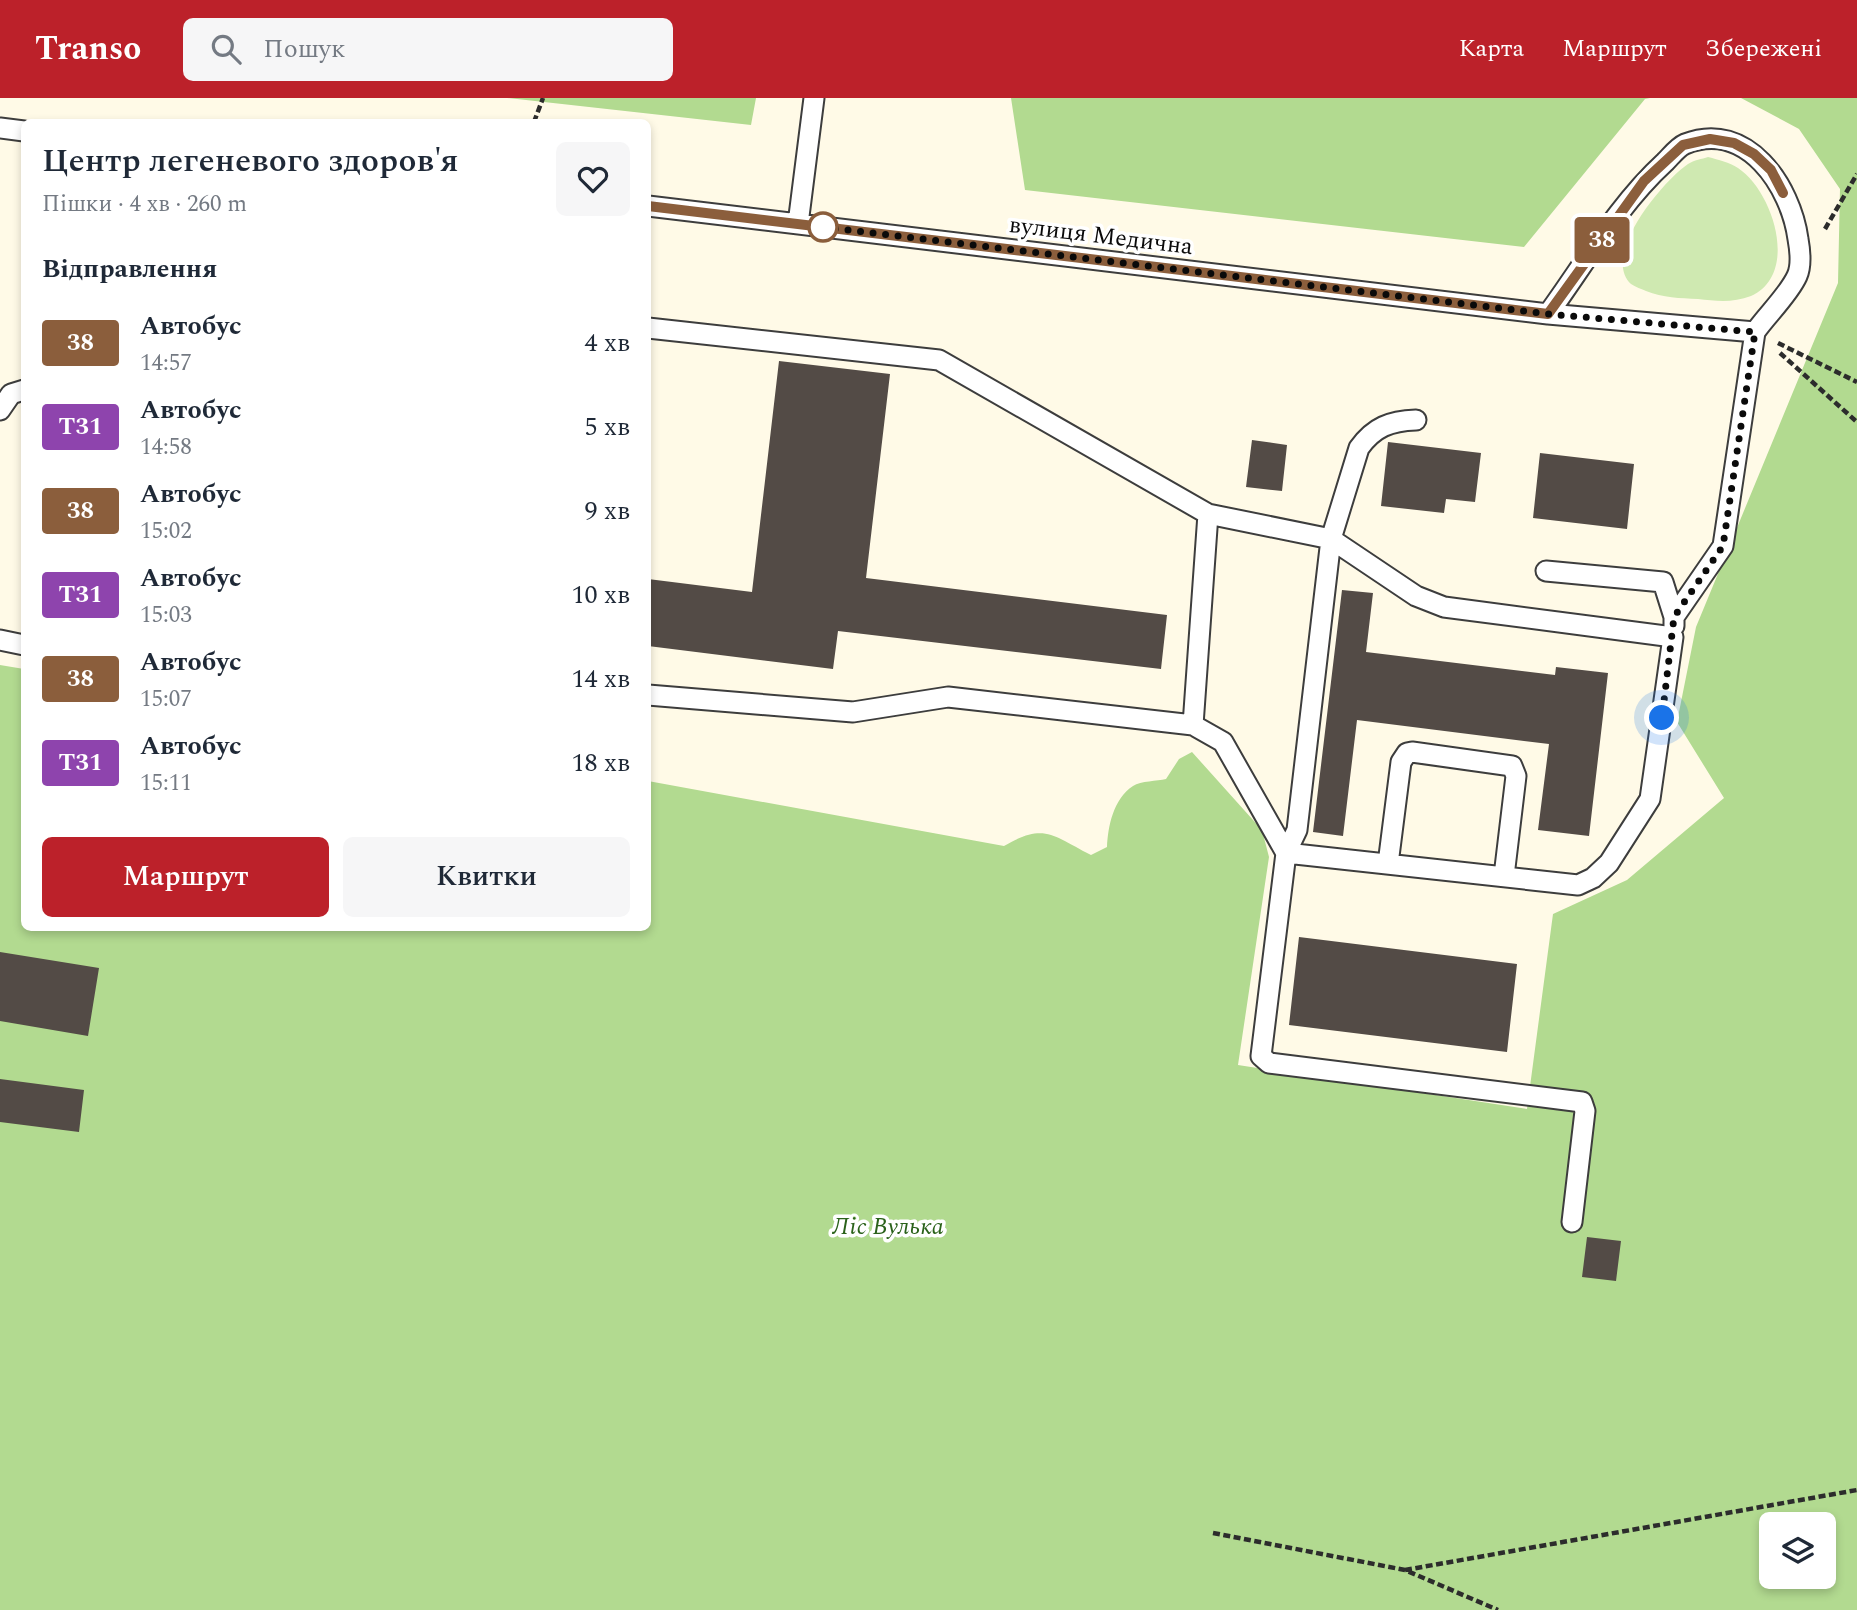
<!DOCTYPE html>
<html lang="uk">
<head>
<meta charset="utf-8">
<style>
	:root { --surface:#fff; --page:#f6f6f7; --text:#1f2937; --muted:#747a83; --accent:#bc212a }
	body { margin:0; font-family:Spectral,serif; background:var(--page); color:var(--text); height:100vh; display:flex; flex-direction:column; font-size:26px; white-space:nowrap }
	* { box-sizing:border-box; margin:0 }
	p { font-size:23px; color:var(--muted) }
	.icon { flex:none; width:38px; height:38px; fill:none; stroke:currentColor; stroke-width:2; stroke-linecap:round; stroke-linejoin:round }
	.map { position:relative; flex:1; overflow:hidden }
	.drawer { position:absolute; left:21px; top:21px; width:630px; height:812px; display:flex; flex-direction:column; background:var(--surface); border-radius:10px; box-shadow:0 4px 10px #0003 }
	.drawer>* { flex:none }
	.badge { padding:0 14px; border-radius:5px; font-size:24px; line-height:46px }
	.buttons { position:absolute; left:1759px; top:1414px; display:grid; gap:14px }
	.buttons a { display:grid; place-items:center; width:77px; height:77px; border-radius:10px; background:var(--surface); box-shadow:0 4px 10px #0003; font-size:35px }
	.you { position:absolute; width:35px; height:35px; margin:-18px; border:5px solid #fff; border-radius:50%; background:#1a73e8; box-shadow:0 0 0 10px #1a73e833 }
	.map>.badge { position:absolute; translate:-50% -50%; box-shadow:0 0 0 4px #fff }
	h2 { padding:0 21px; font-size:26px; line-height:63px }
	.round { display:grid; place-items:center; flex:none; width:74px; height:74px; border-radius:10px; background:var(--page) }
	.overview { display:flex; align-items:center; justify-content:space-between; height:119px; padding:0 21px }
	h1 { font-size:33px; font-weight:600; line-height:52px }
	.action { display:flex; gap:14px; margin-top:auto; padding:14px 21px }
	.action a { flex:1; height:80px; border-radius:10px; background:var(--accent); color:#fff; font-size:28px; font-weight:600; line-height:80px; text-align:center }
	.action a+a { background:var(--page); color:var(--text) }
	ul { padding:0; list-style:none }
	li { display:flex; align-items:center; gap:21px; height:84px; padding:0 21px }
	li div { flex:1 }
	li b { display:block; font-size:26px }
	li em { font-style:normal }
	li .badge { min-width:77px; font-weight:700; text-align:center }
	header { display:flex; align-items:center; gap:42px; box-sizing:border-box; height:98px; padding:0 35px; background:var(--accent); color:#fff }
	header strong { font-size:33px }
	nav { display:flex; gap:38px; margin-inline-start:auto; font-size:24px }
	.search { width:490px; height:63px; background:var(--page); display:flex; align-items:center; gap:18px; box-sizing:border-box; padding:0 24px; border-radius:10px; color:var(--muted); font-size:26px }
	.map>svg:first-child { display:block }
	.green { fill:#cfe9b1 }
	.forest { fill:#b2da90; fill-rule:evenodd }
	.building { fill:#534b46 }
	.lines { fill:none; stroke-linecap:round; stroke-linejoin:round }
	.lane-casing { stroke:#3d3d3d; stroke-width:23 }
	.path { stroke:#2c2c2c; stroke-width:4.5; stroke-dasharray:7 3.5; stroke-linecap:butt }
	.lane { stroke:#fff; stroke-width:19 }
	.line-casing { stroke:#fff; stroke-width:16 }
	.line { stroke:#8b5e3c; stroke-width:10 }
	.walk { stroke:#0a0a0a; stroke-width:7; stroke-dasharray:0 12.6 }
	.stop-dot { fill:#fff; stroke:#8b5e3c; stroke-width:3.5 }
	.labels { text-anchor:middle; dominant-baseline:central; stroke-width:7; stroke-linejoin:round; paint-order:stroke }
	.street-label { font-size:24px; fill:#0a0a0a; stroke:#fff }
	.park-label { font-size:24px; font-style:italic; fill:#2a621a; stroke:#fff }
</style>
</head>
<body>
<header>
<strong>Transo</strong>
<div class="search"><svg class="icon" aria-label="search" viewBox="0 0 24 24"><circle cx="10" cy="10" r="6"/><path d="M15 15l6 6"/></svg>Пошук</div>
<nav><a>Карта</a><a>Маршрут</a><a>Збережені</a></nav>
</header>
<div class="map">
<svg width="1857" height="1512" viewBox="0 0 1857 1512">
	<rect width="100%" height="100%" fill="#fffae7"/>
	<path class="green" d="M1708,59c11,3 21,5 30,11 35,23 62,106 13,128 -18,7 -35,5 -53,3 -18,-1 -35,-1 -52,-8 -4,-2 -11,-4 -15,-7 -31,-29 33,-104 57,-120 6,-4 14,-5 20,-7z"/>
	<path class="forest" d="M507,0h249l-5,27z
		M1011,0h639l-5,1 -121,148 -499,-57z
		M1741,0h116v1512h-1857v-945l24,4v259h624v-147l356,65c41,-24 49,-10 87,9l16,-8c1,-20 6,-48 26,-61 8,-5 24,-5 33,-7l13,-20 13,-7 70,78 7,27 -31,208 289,44 26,-195 74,-34 97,-82 -47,-76 19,-95 142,-344 2,-94 -41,-60zM1771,1426h53v53h-53z"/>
	<path class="building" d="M779,263l111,13 -24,204 301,37 -6,54 -323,-38 -5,38 -185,-23v-67l104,13z
		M1252,342l35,5 -5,46 -36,-4z
		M1388,344l93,11 -6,49 -29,-3 -2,14 -63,-7z
		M1540,355l94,11 -7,65 -94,-11z
		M1342,492l31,3 -7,59 189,23 1,-8 52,6 -19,163 -51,-6 11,-86 -192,-24 -14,116 -30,-4z
		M1299,839l218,27 -10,88 -218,-27z
		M0,854l99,16 -11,68 -88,-15z
		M0,981l84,11 -5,42 -79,-10z
		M1587,1139l34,4 -5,40 -34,-4z"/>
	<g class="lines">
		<defs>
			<path id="lane" d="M0,30l24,3
				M648,108l900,108 207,18c12,-17 34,-38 42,-56 5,-11 3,-26 1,-37 -7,-52 -51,-120 -113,-95 -7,3 -14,12 -20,18 -46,42 -80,101 -117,152
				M798,126l16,-126
				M648,230l291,32 269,154 123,25 85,57 28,11 229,30 -23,162 -41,64 -16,15 -15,7 -292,-32 -63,-111 -30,-17 -245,-28 -95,15 -205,-17
				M0,312l11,-16 13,-4
				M1416,322c-26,1 -42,7 -57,28l-28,91 -34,291 -11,23 -25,203 8,7 313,39 3,9 -13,111
				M1546,473l117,11 11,35v9
				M1674,519l49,-71 32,-214
				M0,542l24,5
				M1193,627l15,-211
				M1388,766l13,-102 6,-9 5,-1 100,14 4,10 -12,100"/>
		</defs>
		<use href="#lane" class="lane-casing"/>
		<path class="path" d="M534,24l9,-24
			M1825,131l32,-55
			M1778,245l79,39
			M1780,255l77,69
			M1213,1435l192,37 93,40
			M1405,1472l452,-80"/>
		<use href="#lane" class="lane"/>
	</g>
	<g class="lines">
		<defs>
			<path id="line" d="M648,108l900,108 96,-133 39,-36 27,-6 24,4 20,11 17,16 12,23"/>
		</defs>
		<use href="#line" class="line-casing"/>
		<use href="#line" class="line"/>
		<path class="walk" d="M823,129l725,87 207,18 -32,214 -49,71 -12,101"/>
	</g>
	<circle class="stop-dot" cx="823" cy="129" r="14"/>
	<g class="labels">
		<g class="street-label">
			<text transform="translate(1101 138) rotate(7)">вулиця Медична</text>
		</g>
		<g class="park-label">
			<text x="888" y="1129">Ліс Вулька</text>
		</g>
	</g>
</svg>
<div class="buttons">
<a><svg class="icon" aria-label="layers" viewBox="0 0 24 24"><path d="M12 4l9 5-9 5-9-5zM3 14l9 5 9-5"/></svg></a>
</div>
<div class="you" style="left:1662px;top:620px"></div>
<b class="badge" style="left:1602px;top:142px;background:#8b5e3c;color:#fff">38</b>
<section class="drawer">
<div class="overview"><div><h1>Центр легеневого здоров'я</h1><p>Пішки · 4 хв · 260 m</p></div><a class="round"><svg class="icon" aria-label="heart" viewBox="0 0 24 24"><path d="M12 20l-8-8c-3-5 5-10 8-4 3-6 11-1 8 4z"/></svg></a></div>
<h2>Відправлення</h2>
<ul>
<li><span class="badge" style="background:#8b5e3c;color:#fff">38</span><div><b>Автобус</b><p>14:57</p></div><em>4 хв</em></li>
<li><span class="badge" style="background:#8e44ad;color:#fff">Т31</span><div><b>Автобус</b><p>14:58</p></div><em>5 хв</em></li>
<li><span class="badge" style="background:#8b5e3c;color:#fff">38</span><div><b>Автобус</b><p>15:02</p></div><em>9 хв</em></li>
<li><span class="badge" style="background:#8e44ad;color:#fff">Т31</span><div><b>Автобус</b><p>15:03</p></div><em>10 хв</em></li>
<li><span class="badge" style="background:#8b5e3c;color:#fff">38</span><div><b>Автобус</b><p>15:07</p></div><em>14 хв</em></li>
<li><span class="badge" style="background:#8e44ad;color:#fff">Т31</span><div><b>Автобус</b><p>15:11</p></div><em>18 хв</em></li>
</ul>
<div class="action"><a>Маршрут</a><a>Квитки</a></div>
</section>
</div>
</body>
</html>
